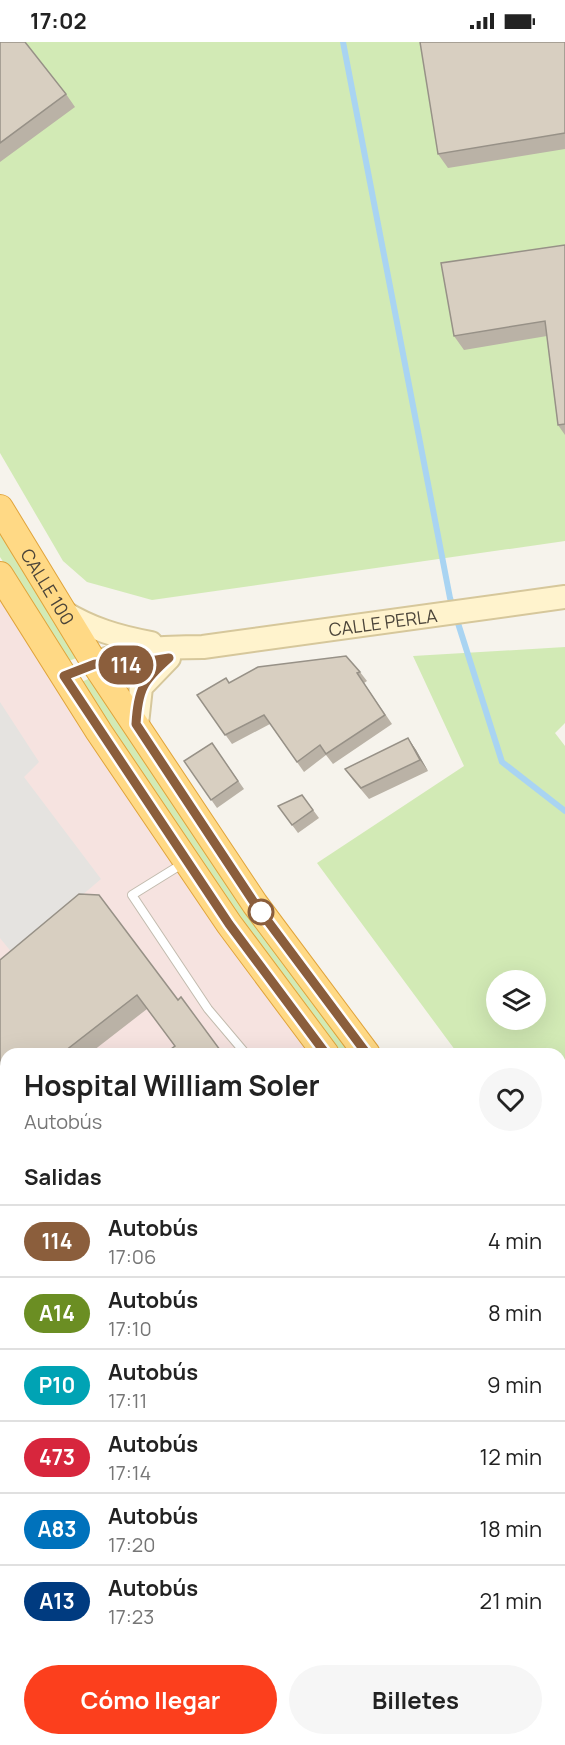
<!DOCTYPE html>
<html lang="es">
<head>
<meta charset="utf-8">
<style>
	:root { --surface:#fff; --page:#f6f6f6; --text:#222; --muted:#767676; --line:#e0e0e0; --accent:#fc3f1d }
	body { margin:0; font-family:Manrope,sans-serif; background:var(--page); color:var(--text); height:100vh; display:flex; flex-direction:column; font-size:22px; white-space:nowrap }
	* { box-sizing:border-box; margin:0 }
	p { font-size:20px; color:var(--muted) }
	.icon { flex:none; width:33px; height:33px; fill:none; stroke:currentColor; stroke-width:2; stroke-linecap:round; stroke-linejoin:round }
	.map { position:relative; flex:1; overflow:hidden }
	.side { position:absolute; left:0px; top:1006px; width:566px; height:698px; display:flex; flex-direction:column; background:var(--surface); border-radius:18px 18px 0 0; box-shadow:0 6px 24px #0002 }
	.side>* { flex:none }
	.badge { padding:0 12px; border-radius:20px; font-size:21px; line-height:39px }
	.tools { position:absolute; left:486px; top:928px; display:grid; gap:12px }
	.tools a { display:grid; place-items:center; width:60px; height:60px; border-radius:50%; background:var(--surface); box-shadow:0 6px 24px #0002; font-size:30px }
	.map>.badge { position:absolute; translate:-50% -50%; box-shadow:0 0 0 3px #fff }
	h2 { padding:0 24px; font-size:22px; line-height:54px }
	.round { display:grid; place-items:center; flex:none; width:63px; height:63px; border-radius:32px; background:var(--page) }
	.summary { display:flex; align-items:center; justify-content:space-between; height:102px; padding:0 24px }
	h1 { font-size:28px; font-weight:700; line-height:45px }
	.button { display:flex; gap:12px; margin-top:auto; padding:12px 24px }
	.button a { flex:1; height:69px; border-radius:36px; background:var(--accent); color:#fff; font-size:24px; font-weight:700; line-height:69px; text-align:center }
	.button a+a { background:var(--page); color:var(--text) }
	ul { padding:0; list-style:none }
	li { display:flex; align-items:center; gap:18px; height:72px; padding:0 24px; border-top:2px solid var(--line) }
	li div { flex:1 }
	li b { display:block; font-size:22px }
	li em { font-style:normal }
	li .badge { min-width:66px; font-weight:700; text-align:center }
	.status { display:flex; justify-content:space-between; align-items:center; height:42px; padding:0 30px; background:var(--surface); direction:ltr }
	.status svg { height:16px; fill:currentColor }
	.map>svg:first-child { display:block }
	.education { fill:#efe8d6 }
	.medical { fill:#f6e3e0 }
	.green { fill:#d2eab5; fill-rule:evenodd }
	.parking { fill:#e5e3e0 }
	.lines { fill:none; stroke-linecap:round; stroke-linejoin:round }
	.stream { stroke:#a9d4f2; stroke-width:6 }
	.service-casing { stroke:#c2bbae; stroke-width:10 }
	.secondary-casing { stroke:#d6c79b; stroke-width:26 }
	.trunk-casing { stroke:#e0a43c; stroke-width:28 }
	.service { stroke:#fff; stroke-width:8 }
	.secondary { stroke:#fff3cd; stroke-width:22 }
	.trunk { stroke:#ffd985; stroke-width:26 }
	.wall { fill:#bab2a6 }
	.shaded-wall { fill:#979187 }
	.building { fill:#d8cfc1; stroke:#979187; stroke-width:1.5 }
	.line-casing { stroke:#fff; stroke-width:14 }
	.line { stroke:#8b5e3c; stroke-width:9 }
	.stop-dot { fill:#fff; stroke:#8b5e3c; stroke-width:3 }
	.labels { text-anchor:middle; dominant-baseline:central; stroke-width:4.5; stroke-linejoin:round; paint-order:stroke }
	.street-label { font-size:18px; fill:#4b4439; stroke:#fff }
</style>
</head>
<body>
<div class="status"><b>17:02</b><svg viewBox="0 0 49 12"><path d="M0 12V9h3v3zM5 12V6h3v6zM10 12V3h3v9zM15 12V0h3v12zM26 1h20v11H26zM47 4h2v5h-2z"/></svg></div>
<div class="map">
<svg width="565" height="1703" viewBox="0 0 565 1703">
	<rect width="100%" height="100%" fill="#f6f3ec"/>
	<path class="education" d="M560,1356l5,8v339h-115l-3,-5h113z"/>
	<path class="medical" d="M0,552l27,49 59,87 225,324h-305v686h441l3,5h-450z"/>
	<path class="green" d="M0,0h565v499l-413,59 -65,-18 -24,-21 -63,-108z
		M0,489l77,127 -9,3 -68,-104z
		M565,605v76l-10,10 10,13v454l-5,-8v-138h-102l-141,-191 147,-97 -51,-110zM496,939h40v39h-40z
		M91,636l261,376h-12c-90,-121 -179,-244 -259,-372z
		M0,1650l6,3v45h9v5h-15z"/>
	<path class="parking" d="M0,660l39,60 -15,15 77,102 -88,75 -13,-16z"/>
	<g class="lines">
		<path class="stream" d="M343,0l107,556 52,164 63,49"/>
		<defs>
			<path id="service" d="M182,822l-50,31 76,114 38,45
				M0,1558h6
				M0,1628l6,10
				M32,1698v5
				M135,1698l3,5
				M171,1703l7,-5"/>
			<g id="secondary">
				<path d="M62,569c29,18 56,26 89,32"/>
				<path id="s1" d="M95,622c33,-16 71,-17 108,-17l362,-50"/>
				<path d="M137,682l4,-37 28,-29"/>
			</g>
			<g id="trunk">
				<path id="s2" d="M0,466l95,156 160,240 112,150"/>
				<path d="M0,533l99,157 130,192 97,130"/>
				<path d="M560,1270l5,7"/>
				<path d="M560,1326l5,7"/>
			</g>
		</defs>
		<use href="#service" class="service-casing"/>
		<use href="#secondary" class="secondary-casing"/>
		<use href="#trunk" class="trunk-casing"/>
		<use href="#service" class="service"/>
		<use href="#secondary" class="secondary"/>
		<use href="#trunk" class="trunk"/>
	</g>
	<path class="wall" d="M0,0l66,52 9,13 -75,55z
		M565,0v107l-117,19 -10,-14z
		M565,203v190l-7,-10 -11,-89 -83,14 -10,-14z
		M360,630l7,9 -3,2 28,41 -59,40 -7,-9 -22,17 -34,-48 -38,20 -35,-49 32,-12z
		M408,696l8,12 12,21 -59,28 -16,-19 -8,-11z
		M212,701l32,46 -27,19 -33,-47z
		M302,753l17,23 -21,15 -20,-27z
		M0,918l178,40 -3,46 -28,-37 -58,45h-83v65l-5,3 -1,-1z
		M6,1128v245l-6,-8v-232z
		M0,1384h6v60h-6z
		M6,1486v55l-6,1v-55z
		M565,1541v67l-5,4v-66z"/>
	<path class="shaded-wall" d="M408,696l8,12 12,21 -8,-11z
		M93,1698h13v5h-12z
		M263,1698h12v5h-12z"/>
	<path class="building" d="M0,0h25l41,52 -66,49z
		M420,0h145v91l-127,21z
		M565,203v179l-7,1 -13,-104 -91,15 -13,-73z
		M346,614l14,16 -3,1 28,42 -59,39 -6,-9 -23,17 -33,-47 -39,20 -28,-40 29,-17 3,5 29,-16z
		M408,696l12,22 -59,28 -16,-19z
		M212,701l26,38 -27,19 -27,-39z
		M302,753l11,15 -21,15 -14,-19z
		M79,852l20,1 79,105 3,-3 42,57h-59l11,-8 -38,-51 -76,59h-55v44l-1,-1 -5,5v-142z
		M6,1128v65l-6,4v-64z
		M0,1201l6,7v159l-3,2 -3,-5z
		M0,1384h6v41h-6z
		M560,1463l5,7v61l-5,-7z
		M6,1486v41h-6v-40z
		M565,1541v37l-5,5v-37z
		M43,1698h50l1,5h-51z
		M209,1698h54v5h-54z"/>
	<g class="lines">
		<defs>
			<path id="line" d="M326,1012l-97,-130 -165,-248 31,-12 24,2 50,-8c-26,23 -31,31 -33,66l119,180 112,150"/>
		</defs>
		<use href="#line" class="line-casing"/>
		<use href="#line" class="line"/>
	</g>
	<circle class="stop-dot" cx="261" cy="870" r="12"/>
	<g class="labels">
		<g class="street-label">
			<text stroke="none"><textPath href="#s2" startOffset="92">CALLE 100</textPath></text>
			<text stroke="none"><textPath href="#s1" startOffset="292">CALLE PERLA</textPath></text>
		</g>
	</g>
</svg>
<div class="tools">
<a><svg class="icon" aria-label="layers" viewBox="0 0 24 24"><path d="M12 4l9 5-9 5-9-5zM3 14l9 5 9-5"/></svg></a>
</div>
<b class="badge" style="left:126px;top:623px;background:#8b5e3c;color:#fff">114</b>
<section class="side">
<div class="summary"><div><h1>Hospital William Soler</h1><p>Autobús</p></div><a class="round"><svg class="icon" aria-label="heart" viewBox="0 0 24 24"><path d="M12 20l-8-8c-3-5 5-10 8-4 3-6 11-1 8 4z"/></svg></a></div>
<h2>Salidas</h2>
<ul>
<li><span class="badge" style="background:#8b5e3c;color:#fff">114</span><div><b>Autobús</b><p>17:06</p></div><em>4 min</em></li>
<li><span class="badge" style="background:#6b8e23;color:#fff">A14</span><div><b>Autobús</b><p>17:10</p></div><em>8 min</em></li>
<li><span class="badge" style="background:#00a3b4;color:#fff">P10</span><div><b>Autobús</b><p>17:11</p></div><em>9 min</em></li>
<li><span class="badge" style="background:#d7263d;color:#fff">473</span><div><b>Autobús</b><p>17:14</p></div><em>12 min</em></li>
<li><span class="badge" style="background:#0072bc;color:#fff">A83</span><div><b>Autobús</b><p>17:20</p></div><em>18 min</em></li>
<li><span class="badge" style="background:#003b80;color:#fff">A13</span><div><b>Autobús</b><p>17:23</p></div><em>21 min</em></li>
</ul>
<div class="button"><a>Cómo llegar</a><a>Billetes</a></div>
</section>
</div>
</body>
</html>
